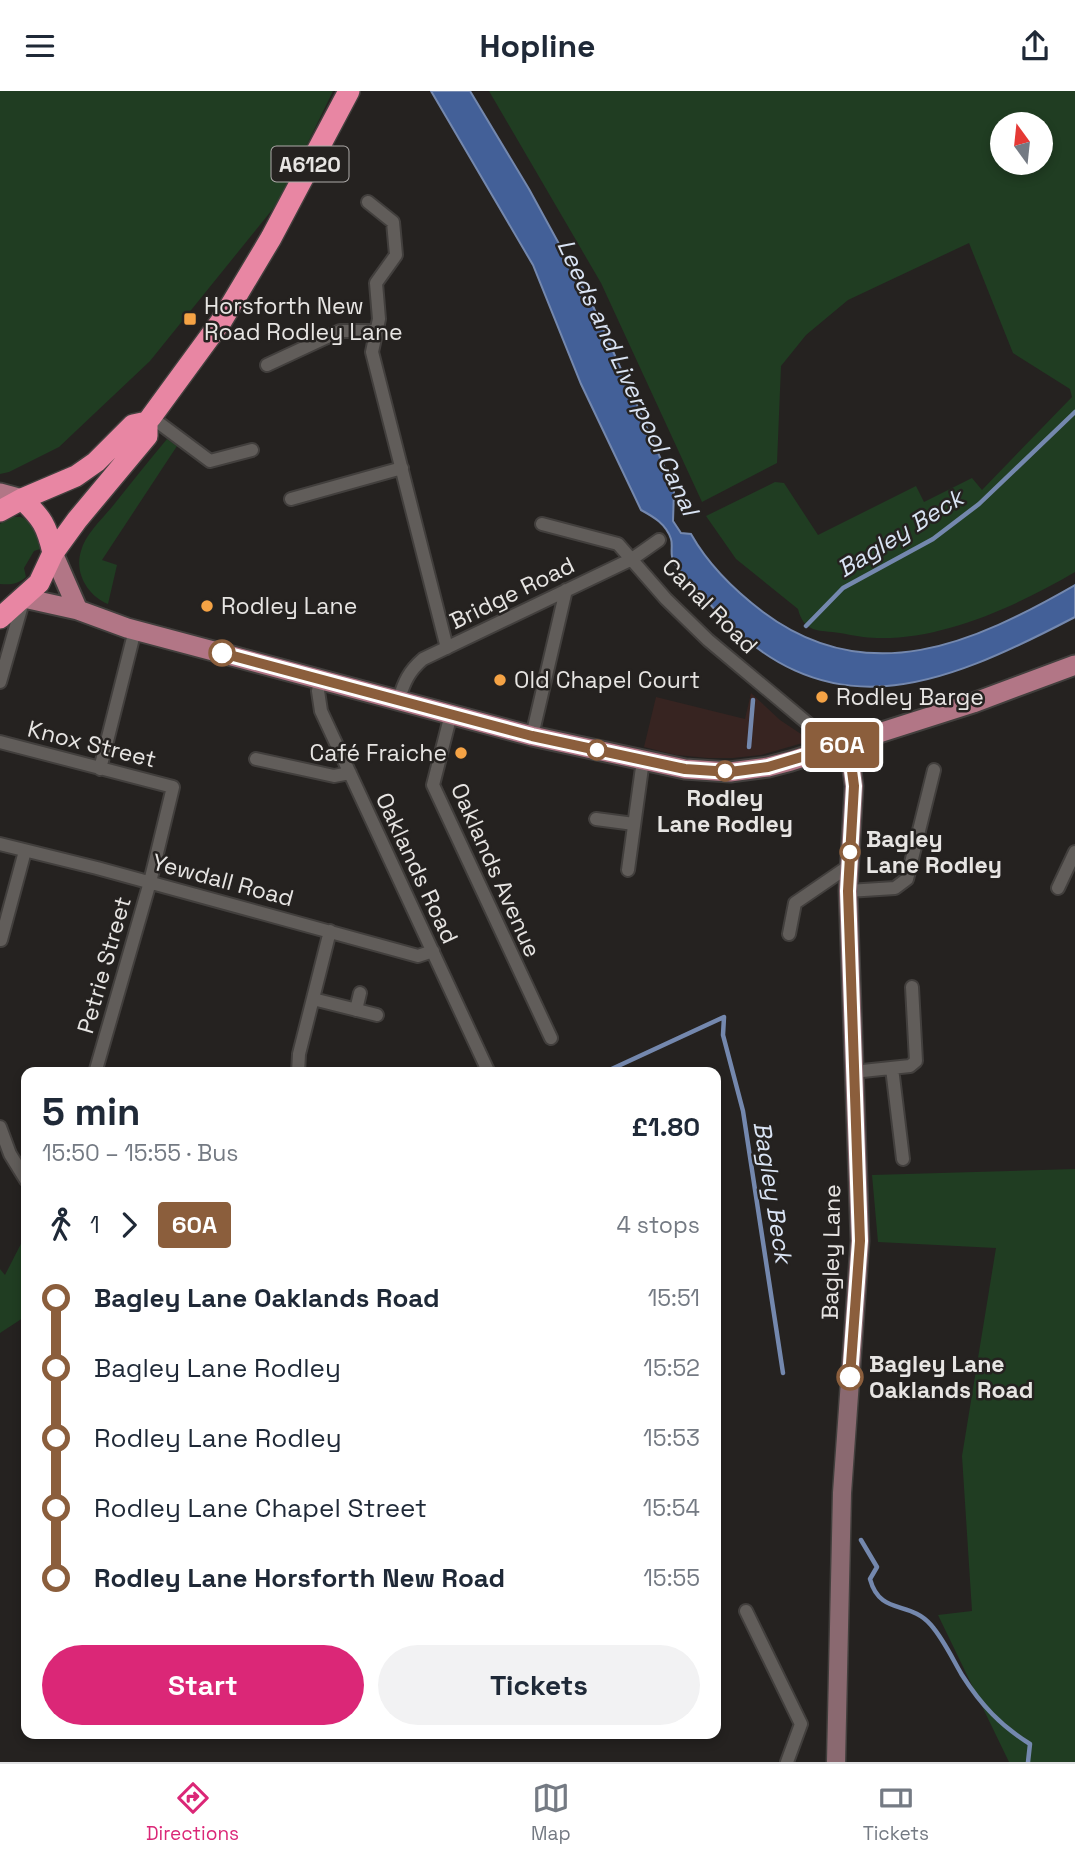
<!DOCTYPE html>
<html lang="en">
<head>
<meta charset="utf-8">
<style>
	:root { --surface:#fff; --page:#f2f2f3; --text:#1f2937; --muted:#747a83; --line:#e0e1e3; --accent:#db2777 }
	body { margin:0; font-family:"Space Grotesk",sans-serif; background:var(--page); color:var(--text); height:100vh; display:flex; flex-direction:column; font-size:26px; white-space:nowrap }
	* { box-sizing:border-box; margin:0 }
	p { font-size:23px; color:var(--muted) }
	.icon { flex:none; width:38px; height:38px; fill:none; stroke:currentColor; stroke-width:2; stroke-linecap:round; stroke-linejoin:round }
	.map { position:relative; flex:1; overflow:hidden }
	.drawer { position:absolute; left:21px; top:976px; width:700px; height:672px; display:flex; flex-direction:column; background:var(--surface); border-radius:14px; box-shadow:0 4px 10px #0003 }
	.drawer>* { flex:none }
	.badge { padding:0 14px; border-radius:5px; font-size:24px; line-height:46px }
	.needle { width:46px; rotate:345deg }
	.buttons { position:absolute; left:990px; top:21px; display:grid; gap:14px }
	.buttons a { display:grid; place-items:center; width:63px; height:63px; border-radius:50%; background:var(--surface); box-shadow:0 4px 10px #0003; font-size:35px }
	.map>.badge { position:absolute; translate:-50% -50%; box-shadow:0 0 0 4px #fff }
	.legs { display:flex; align-items:center; gap:10px; height:77px; padding:0 21px; font-size:23px }
	.legs p { margin-inline-start:auto }
	.summary { display:flex; align-items:center; justify-content:space-between; height:119px; padding:0 21px }
	h1 { font-size:38px; font-weight:700; line-height:52px }
	.cta { display:flex; gap:14px; margin-top:auto; padding:14px 21px }
	.cta a { flex:1; height:80px; border-radius:42px; background:var(--accent); color:#fff; font-size:28px; font-weight:700; line-height:80px; text-align:center }
	.cta a+a { background:var(--page); color:var(--text) }
	ul { padding:0 21px; list-style:none }
	li { display:flex; align-items:center; gap:24px; height:70px; font-size:26px }
	li i { display:grid; place-items:center; width:10px; height:100%; margin:0 9px; background:currentColor }
	li i::after { content:''; width:18px; height:18px; margin:-9px; border:5px solid; border-radius:50%; background:var(--surface) }
	li p { margin-inline-start:auto }
	li:first-child i { background:linear-gradient(#0000 50%,currentColor 0) }
	li:last-child i { background:linear-gradient(currentColor 50%,#0000 0) }
	header { display:flex; justify-content:space-between; align-items:center; height:91px; padding:0 21px; background:var(--surface); font-size:32px; font-weight:700 }
	.tab-bar { display:flex; justify-content:space-around; align-items:center; height:98px; border-top:2px solid var(--line); background:var(--surface); font-size:19px; color:var(--muted) }
	.tab-bar a { display:grid; justify-items:center; gap:4px }
	.tab-bar .on { color:var(--accent) }
	.map>svg:first-child { display:block }
	.commercial { fill:#372421 }
	.green { fill:#203d22; fill-rule:evenodd }
	.water { fill:#436098; stroke:#7488ae; stroke-width:2 }
	.lines { fill:none; stroke-linecap:round; stroke-linejoin:round }
	.stream { stroke:#7488ae; stroke-width:4.5 }
	.street-casing { stroke:#423f3d; stroke-width:16 }
	.secondary-casing { stroke:#423f3d; stroke-width:21 }
	.primary-casing { stroke:#423f3d; stroke-width:23 }
	.highway-casing { stroke:#423f3d; stroke-width:24 }
	.street { stroke:#615d5a; stroke-width:12 }
	.secondary { stroke:#8a6970; stroke-width:18 }
	.primary { stroke:#b27686; stroke-width:19 }
	.highway { stroke:#e886a3; stroke-width:21 }
	.line-1-casing { stroke:#fff; stroke-width:16 }
	.line-1 { stroke:#8b5e3c; stroke-width:10 }
	.poi-dot { fill:#f5a345; stroke:#252220; stroke-width:2.5 }
	.stop-1-dot { fill:#fff; stroke:#8b5e3c; stroke-width:3.5 }
	.labels { text-anchor:middle; dominant-baseline:central; stroke-width:5; stroke-linejoin:round; paint-order:stroke }
	.shield { fill:#252220; stroke:#adaaa8; stroke-width:2 }
	.shield-label { font-size:21px; font-weight:bold; fill:#e7e5e3 }
	.poi-label { font-size:23px; fill:#e7e5e3; stroke:#252220; text-anchor:start }
	.street-label { font-size:23px; fill:#e7e5e3; stroke:#252220 }
	.stop-label { font-size:23px; font-weight:bold; fill:#e7e5e3; stroke:#252220; text-anchor:start }
	.water-label { font-size:24px; font-style:italic; fill:#dae4f4; stroke:#252220 }
</style>
</head>
<body>
<header><svg class="icon" aria-label="menu" viewBox="0 0 24 24"><path d="M4 6h16M4 12h16M4 18h16"/></svg>Hopline<svg class="icon" aria-label="share" viewBox="0 0 24 24"><path d="M12 15V3M7 8l5-5 5 5M5 13v7h14v-7"/></svg></header>
<div class="map">
<svg width="1075" height="1671" viewBox="0 0 1075 1671">
	<rect width="100%" height="100%" fill="#252220"/>
	<path class="commercial" d="M751,602l29,27 27,18 -1,4 -45,13 -28,3h-25l-32,-3 -32,-8 12,-50 89,22z"/>
	<path class="green" d="M0,0h333l-53,109 -130,161 -91,86 -50,25 -9,2z
		M489,0h586v481c-56,33 -132,68 -198,66 -12,0 -25,-3 -37,-5 -22,-3 -36,0 -42,-24l-62,-50 -30,-43 69,-34 9,1 34,52 98,-49 8,16 48,-24 10,12 90,-93 -2,-8 -57,-36 -44,-110 -121,57 -42,35 -25,31 -4,97 -75,39 -101,-219zM1003,33h38v39h-38z
		M167,348l10,7 -75,114 15,5 -9,39c-20,-8 -34,-31 -27,-53 4,-16 20,-31 31,-44 18,-23 36,-45 55,-68z
		M9,426h12l12,6 7,26 -6,2 -10,17 2,9c-8,7 -15,8 -26,7v-60z
		M1075,1078v593h-66l-71,-147 34,-4 -10,-155 34,-208 -118,-6 -6,-67z
		M26,1143v82l-26,17v-64l5,6z"/>
	<path class="water" d="M431,0h39l59,98 64,117 74,167 7,18 -1,30 8,12 10,1c18,32 43,56 72,78 105,79 211,31 312,-27v32c-136,71 -251,119 -368,-16 -10,-11 -29,-29 -34,-41 -3,-6 0,-15 -2,-21 -5,-15 -17,-22 -30,-29l-60,-126 -48,-119z"/>
	<g class="lines">
		<path class="stream" d="M806,535l37,-38 90,-49 46,-35 96,-92
			M749,656l4,-47
			M603,982l121,-56 -1,18 20,76 40,262
			M861,1449l16,27 -7,12c10,37 40,21 61,46 13,15 21,33 31,50 19,30 39,51 68,69l-2,18"/>
		<defs>
			<path id="street" d="M368,111l25,20 3,33 -20,28 3,36 -7,33 75,296
				M267,274l73,-34h36
				M151,326l59,44 42,-11
				M291,408l111,-31
				M542,433l76,20 48,55 42,41 128,107
				M321,588l-3,12 3,20 168,362
				M0,591l24,-84
				M399,608c5,-17 10,-28 24,-40l209,-100 27,-19
				M451,623l-18,71 118,253
				M532,645l34,-146
				M0,651l173,45 -23,95 -55,191
				M256,668l78,17 16,-3
				M100,678l35,-139
				M596,728l38,5
				M0,753l97,24 321,88 15,-5
				M628,779l15,-110
				M1058,797l17,-36
				M848,800l47,-3 12,-9 27,-109
				M789,843l6,-31 54,-37
				M1,849l24,-89
				M313,908l64,16
				M356,919l4,-17
				M892,977l11,91
				M853,981l57,-6 6,-5 -4,-74
				M298,982l1,-19 31,-123
				M0,1036l10,27 16,26
				M746,1520l55,113 -14,38"/>
			<path id="secondary" d="M836,1671l6,-269 18,-252 -12,-350 6,-105 -3,-23 -6,-19"/>
			<path id="primary" d="M0,402l22,6
				M53,462l25,57
				M24,507l54,12 49,18 405,108 153,33 45,3 38,-5 23,-6 182,-58 102,-38"/>
			<path id="highway" d="M22,408c20,19 25,27 31,54
				M0,420l22,-12 54,-23 20,-14 37,-37 14,-3 4,-5 71,-97 49,-82 78,-147
				M0,527l39,-35 14,-30 24,-33 70,-84v-14"/>
		</defs>
		<use href="#street" class="street-casing"/>
		<use href="#secondary" class="secondary-casing"/>
		<use href="#primary" class="primary-casing"/>
		<use href="#highway" class="highway-casing"/>
		<use href="#street" class="street"/>
		<use href="#secondary" class="secondary"/>
		<use href="#primary" class="primary"/>
		<use href="#highway" class="highway"/>
	</g>
	<g class="lines">
		<defs>
			<path id="line-1" d="M222,562l310,83 153,33 45,3 38,-5 77,-23 6,19 3,23 -6,105 12,350 -10,136"/>
		</defs>
		<use href="#line-1" class="line-1-casing"/>
		<use href="#line-1" class="line-1"/>
	</g>
	<g class="poi-dot">
		<rect x="183" y="221" width="14" height="14" rx="3.5"/>
		<circle cx="207" cy="515" r="7"/>
		<circle cx="500" cy="589" r="7"/>
		<circle cx="822" cy="606" r="7"/>
		<circle cx="461" cy="662" r="7"/>
	</g>
	<g class="stop-1-dot">
		<circle cx="222" cy="562" r="12"/>
		<circle cx="597" cy="659" r="9"/>
		<circle cx="725" cy="680" r="9"/>
		<circle cx="850" cy="761" r="9"/>
		<circle cx="850" cy="1286" r="12"/>
	</g>
	<g class="labels">
		<rect class="shield" x="271.5" y="55.5" width="77" height="35" rx="5"/>
		<g class="shield-label">
			<text x="310" y="73">A6120</text>
		</g>
		<g class="poi-label">
			<text x="204" y="215">Horsforth New<tspan x="204" dy="26">Road Rodley Lane</tspan></text>
			<text x="221" y="515">Rodley Lane</text>
			<text x="514" y="589">Old Chapel Court</text>
			<text x="836" y="606">Rodley Barge</text>
			<text x="447" y="662" text-anchor="end">Café Fraiche</text>
		</g>
		<g class="street-label">
			<text transform="translate(512 502) rotate(-26)">Bridge Road</text>
			<text transform="translate(710 515) rotate(45)">Canal Road</text>
			<text transform="translate(92 653) rotate(14)">Knox Street</text>
			<text transform="translate(417 777) rotate(65)">Oaklands Road</text>
			<text transform="translate(496 779) rotate(66)">Oaklands Avenue</text>
			<text transform="translate(223 789) rotate(15)">Yewdall Road</text>
			<text transform="translate(104 874) rotate(-74)">Petrie Street</text>
			<text transform="translate(831 1161) rotate(-89)">Bagley Lane</text>
		</g>
		<g class="stop-label">
			<text x="725" y="707" text-anchor="middle">Rodley<tspan x="725" dy="26">Lane Rodley</tspan></text>
			<text x="866" y="748">Bagley<tspan x="866" dy="26">Lane Rodley</tspan></text>
			<text x="869" y="1273">Bagley Lane<tspan x="869" dy="26">Oaklands Road</tspan></text>
		</g>
		<g class="water-label">
			<text transform="translate(628 286) rotate(65)">Leeds and Liverpool Canal</text>
			<text transform="translate(900 442) rotate(-32)">Bagley Beck</text>
			<text transform="translate(773 1101) rotate(81)">Bagley Beck</text>
		</g>
	</g>
</svg>
<div class="buttons">
<a><svg class="needle" viewBox="-14 -14 28 28"><path d="M0-13l5 13h-10z" fill="#e53935"/><path d="M0 13l5-13h-10z" fill="#747a83"/></svg></a>
</div>
<b class="badge" style="left:842px;top:654px;background:#8b5e3c;color:#fff">60A</b>
<section class="drawer">
<div class="summary"><div><h1>5 min</h1><p>15:50 – 15:55 · Bus</p></div><b>£1.80</b></div>
<div class="legs"><svg class="icon" aria-label="walk" viewBox="0 0 24 24"><circle cx="13" cy="4" r="2"/><path d="M13 8l-2 6 4 7M11 14l-3 7M7 12l3-4h3l4 4"/></svg>1<svg class="icon" aria-label="forward" viewBox="0 0 24 24"><path d="M9 5l7 7-7 7"/></svg><b class="badge" style="background:#8b5e3c;color:#fff">60A</b><p>4 stops</p></div>
<ul>
<li><i style="color:#8b5e3c"></i><b>Bagley Lane Oaklands Road</b><p>15:51</p></li>
<li><i style="color:#8b5e3c"></i><span>Bagley Lane Rodley</span><p>15:52</p></li>
<li><i style="color:#8b5e3c"></i><span>Rodley Lane Rodley</span><p>15:53</p></li>
<li><i style="color:#8b5e3c"></i><span>Rodley Lane Chapel Street</span><p>15:54</p></li>
<li><i style="color:#8b5e3c"></i><b>Rodley Lane Horsforth New Road</b><p>15:55</p></li>
</ul>
<div class="cta"><a>Start</a><a>Tickets</a></div>
</section>
</div>
<nav class="tab-bar">
<a class="on"><svg class="icon" aria-label="directions" viewBox="0 0 24 24"><path d="M12 3l9 9-9 9-9-9zM9 14v-3h6M13 9l2 2-2 2"/></svg>Directions</a>
<a><svg class="icon" aria-label="map" viewBox="0 0 24 24"><path d="M3 6l6-2 6 2 6-2v14l-6 2-6-2-6 2zM9 4v14M15 6v14"/></svg>Map</a>
<a><svg class="icon" aria-label="tickets" viewBox="0 0 24 24"><path d="M3 7h18v10H3zM15 7v10"/></svg>Tickets</a>
</nav>
</body>
</html>
